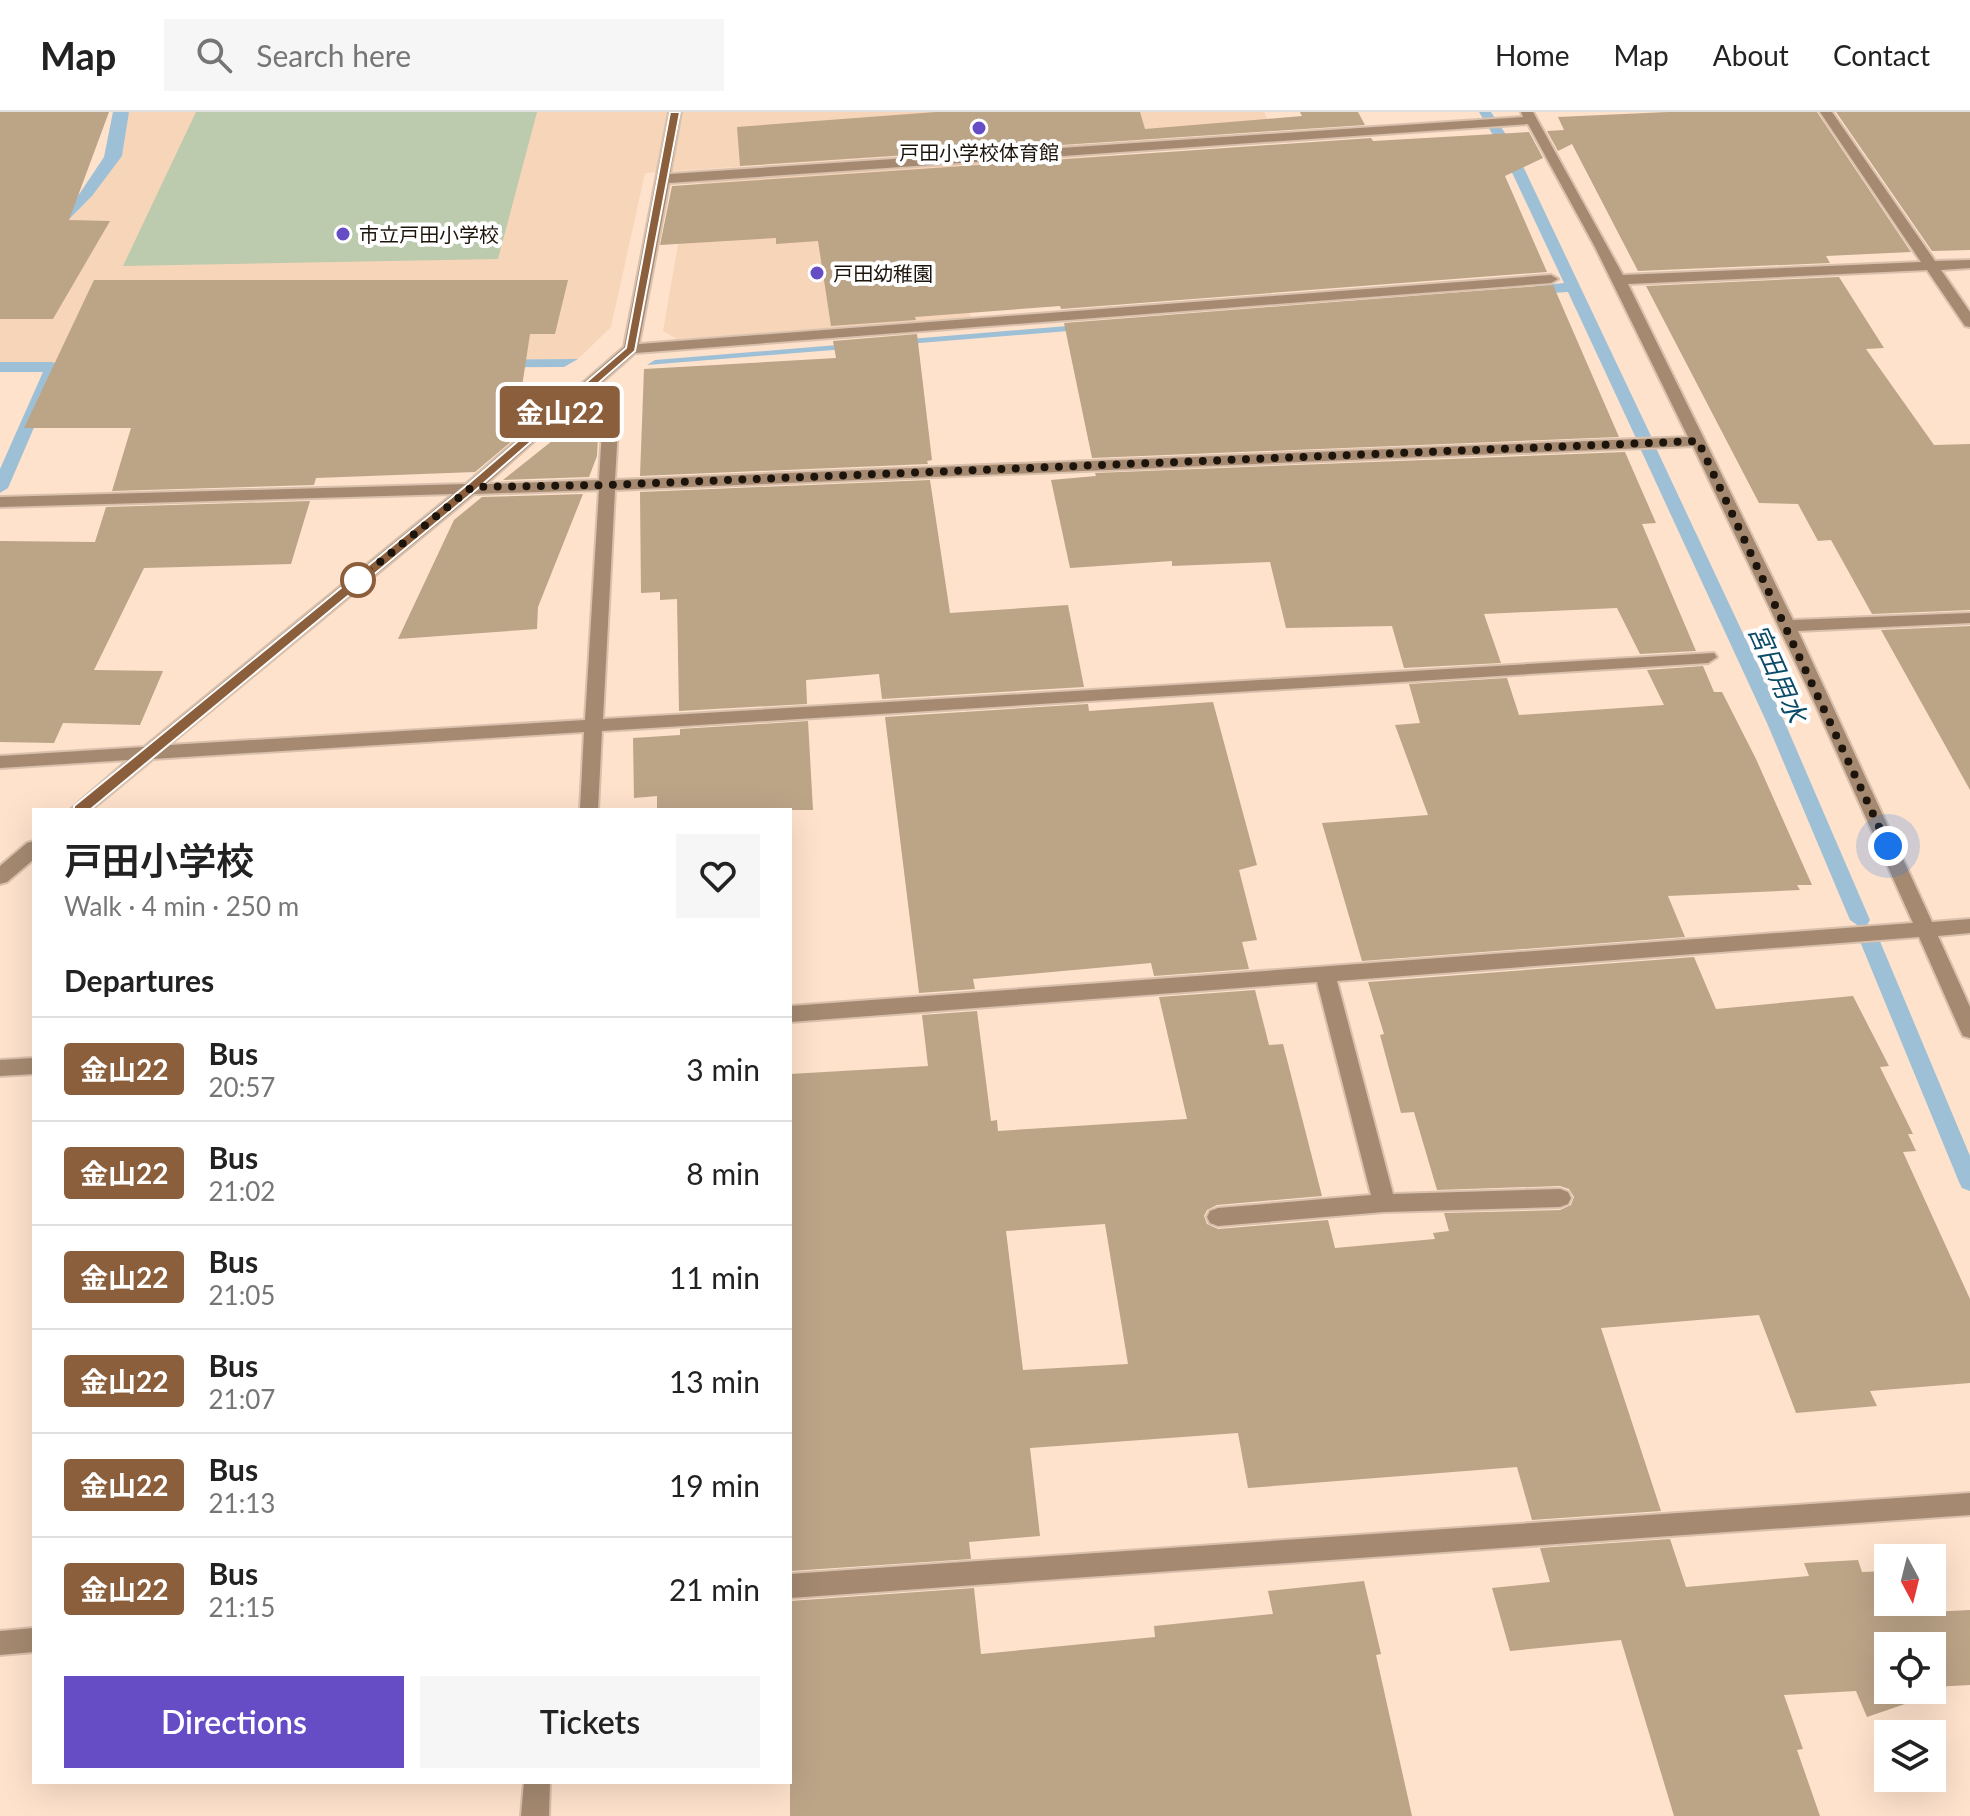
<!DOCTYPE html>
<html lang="en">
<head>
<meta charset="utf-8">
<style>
	:root { --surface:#fff; --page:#f6f6f6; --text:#222; --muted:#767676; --line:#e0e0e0; --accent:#664dc6 }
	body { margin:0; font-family:Lato,"Noto Sans JP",sans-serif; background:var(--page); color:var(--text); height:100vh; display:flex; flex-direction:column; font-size:30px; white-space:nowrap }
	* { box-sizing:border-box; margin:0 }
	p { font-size:26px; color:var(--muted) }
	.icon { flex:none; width:44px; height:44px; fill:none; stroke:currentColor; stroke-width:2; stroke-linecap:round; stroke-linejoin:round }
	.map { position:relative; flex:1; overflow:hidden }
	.panel { position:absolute; left:32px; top:696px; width:760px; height:976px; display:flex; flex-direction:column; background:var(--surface); border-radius:0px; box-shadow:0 8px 32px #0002 }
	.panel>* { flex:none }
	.badge { padding:0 16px; border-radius:6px; font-size:28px; line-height:52px }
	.needle { width:52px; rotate:173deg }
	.fabs { position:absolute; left:1874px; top:1432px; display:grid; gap:16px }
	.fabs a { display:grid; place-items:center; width:72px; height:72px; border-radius:0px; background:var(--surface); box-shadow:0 8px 32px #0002; font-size:40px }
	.you { position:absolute; width:40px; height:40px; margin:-20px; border:6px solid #fff; border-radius:50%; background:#1a73e8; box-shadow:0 0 0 12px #1a73e833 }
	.map>.badge { position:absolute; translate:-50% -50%; box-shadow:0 0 0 4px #fff }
	h2 { padding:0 32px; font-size:30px; line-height:72px }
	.round { display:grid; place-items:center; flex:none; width:84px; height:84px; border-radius:0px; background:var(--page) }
	.overview { display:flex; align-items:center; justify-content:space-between; height:136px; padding:0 32px }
	h1 { font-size:38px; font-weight:600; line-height:60px }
	.button { display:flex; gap:16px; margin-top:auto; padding:16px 32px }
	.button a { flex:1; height:92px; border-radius:0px; background:var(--accent); color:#fff; font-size:32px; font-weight:600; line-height:92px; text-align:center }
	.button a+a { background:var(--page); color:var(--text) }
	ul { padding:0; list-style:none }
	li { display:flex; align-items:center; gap:24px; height:104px; padding:0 32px; border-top:2px solid var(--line) }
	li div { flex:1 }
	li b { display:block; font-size:30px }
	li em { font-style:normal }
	li .badge { min-width:88px; font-weight:700; text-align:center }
	header { display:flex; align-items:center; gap:48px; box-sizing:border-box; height:112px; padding:0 40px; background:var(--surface); border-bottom:2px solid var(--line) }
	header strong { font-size:38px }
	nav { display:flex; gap:44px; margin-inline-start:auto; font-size:28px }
	.search { width:560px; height:72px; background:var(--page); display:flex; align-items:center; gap:20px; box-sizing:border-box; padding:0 28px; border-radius:0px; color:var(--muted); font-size:30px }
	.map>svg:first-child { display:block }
	.built { fill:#f7d5b9 }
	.green { fill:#bccaad }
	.water { fill:#9dc0d6 }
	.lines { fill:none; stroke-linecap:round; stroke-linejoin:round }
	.stream { fill:#9dc0d6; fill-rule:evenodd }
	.building { fill:#bca487; fill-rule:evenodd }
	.minor-casing { stroke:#dac1ad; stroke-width:4 }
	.minor { fill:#a58a71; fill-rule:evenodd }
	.line { fill:#8b5e3c; stroke:#fff; stroke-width:2 }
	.walk { stroke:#1d140c; stroke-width:8; stroke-dasharray:0 14.4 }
	.poi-dot { fill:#664dc6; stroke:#fff; stroke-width:3 }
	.stop-dot { fill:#fff; stroke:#8b5e3c; stroke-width:4 }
	.labels { text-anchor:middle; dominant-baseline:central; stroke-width:8; stroke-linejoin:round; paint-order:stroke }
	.far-poi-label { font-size:20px; fill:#1d140c; stroke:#fff; text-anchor:start }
	.water-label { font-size:26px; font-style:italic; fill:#094b69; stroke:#fff }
</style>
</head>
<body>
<header>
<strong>Map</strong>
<div class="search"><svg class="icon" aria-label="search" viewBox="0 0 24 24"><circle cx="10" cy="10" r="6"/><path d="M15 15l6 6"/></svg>Search here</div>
<nav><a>Home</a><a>Map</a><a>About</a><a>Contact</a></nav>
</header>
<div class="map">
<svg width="1970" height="1704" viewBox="0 0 1970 1704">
	<rect width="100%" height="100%" fill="#fee2cc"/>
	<path class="built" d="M129,0h1135l10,19 -629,42 -34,154 -33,32 -578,4v-70l92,-97 30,-40z
		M1166,40l22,61 -238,17 21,87 -294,22 -14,-8 25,-144 20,-6z"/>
	<path class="green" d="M196,0h341l-39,147 -375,7z"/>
	<path class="water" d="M113,0h16l-7,44 -30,40 -74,75 -18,-1 80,-77 24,-36z
		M1563,173l1,6 -917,74 8,-5z
		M578,247l-14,8 -564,2v-6z"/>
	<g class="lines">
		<path class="stream" d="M1479,0h12l22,33 138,291 -2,3h-12l-2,-3 -67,-144 -32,2 -7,-4 7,-4 28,-3 -65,-138z
			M0,250h52l8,5 -52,121 -8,5v-24l43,-97h-43z
			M1648,331l8,5 129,275 85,197 -3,5 -7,2 -10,-7 -83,-197 -127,-275z
			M1869,820l7,2 3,5 91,217v35l-8,-3 -3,-6 -100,-243 3,-5z"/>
	</g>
	<path class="building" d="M0,0h109l-40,108 41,1 -57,98h-53z
		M936,0h204l5,17 157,-13 -2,-4h58l7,13 -625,41 -3,-39z
		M1668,0h149l94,140 -85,4 4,7 -192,8 -66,-127 -14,7 -11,-20 17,-1 -6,-13z
		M1836,0h134v138l-38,1z
		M1529,20l14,26 -38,18 42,96 -486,37 -1,-3 -145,11 1,3 -85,6 -13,-85 -42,3v-6l-116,7 12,-59 699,-48 2,3z
		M1839,165l45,71 -18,1 68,96 36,-1v166l-98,4 -41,-74 -13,1 -20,-37 -39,-1 -113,-217z
		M94,168h474l-13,54h-25l-16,105 -39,33 -159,6 -2,7 -202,6 19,-63h-107z
		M1553,173l66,152 -527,21 -28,-135z
		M917,222l15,126 -5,1 1,3 -288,12 4,-107 192,-11 -3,-17z
		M557,325l41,1 -1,18 -8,21 -86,3z
		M1625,340l31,71 -14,1 54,127 -56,3 -23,-46 -133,6 17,49 -97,5 -12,-42 -106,2 -16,-66 -98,4v-5l-102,7 -19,-88 45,-4 -1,-3z
		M930,368l20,133 118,-8 16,82 -202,12 -3,-25 -73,6 1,24 -128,7 -2,-112 -17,1v-8l-19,1 -1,-101z
		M583,382l-45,113 -1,22 -139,10 56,-119 28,-23z
		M310,389l-19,63 -147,4 -50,102 69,1 -23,54 -77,-2 -9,20 -54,-1v-201l95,1 11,-35z
		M1970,514v164l-89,-160z
		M1703,554l11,26h8l34,67 56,126h-15l3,5 -132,6 17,41 -323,24 -40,-138 106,-8 -33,-90 25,-2 -11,-39 98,-6 12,37 145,-10 -17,-35z
		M1213,590l44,163 -18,5 18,70 -15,2 7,27 -95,7 -3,-13 -178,16 2,10 -56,4 -34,-276 203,-13 1,7z
		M808,609l5,89h-156v-14l-23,2 -1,-60 47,-3v-6z
		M1694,845l22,52 137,-13 36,70 -9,1 33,67h-5l8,17 -13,1 67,147v84l-100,8 7,15 -81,7 -37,-98 -158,13 60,183 -129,9 -15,-53 -269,21 -10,-55 -208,15 10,88 -71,6 2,17 -181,12v-497l138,-8 -6,-51 55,-4 14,110 6,-1 1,11 189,-12 -28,-122 96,-7 14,55 14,-1 39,152 -105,9 -10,5 -3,6 3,8 11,5 110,-9 7,28 100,-9 -2,-6 16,-2 -5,-18 116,-3 11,-5 3,-8 -5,-8 -9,-3 -123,4 -23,-78 -13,1 -21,-78 4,-1 -16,-52zM1105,1112l23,140 -105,6 -17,-139z
		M1670,1427l16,48 123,-11 -5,-13 54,-3 4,12 26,-1v31h37l4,10 41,-2v75l-38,2v-41h-44v44h12l5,14 -38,13 -11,-26 -72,4 19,54 -6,1 23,66h-146l-53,-176 -111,11 -18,-63 58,-6 -10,-34z
		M1364,1469l17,73 -5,1 36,161h-622v-215l184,-13 7,66 174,-17 -1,-11 119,-12 -5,-23z"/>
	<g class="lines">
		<defs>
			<path id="minor" d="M669,0h12l-11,62 853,-57 -2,-5h12l90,163 298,-13 -101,-150h12l103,149 35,-1v8l-29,2 29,42v15l-5,-1 -38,-56 -299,14 165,336 177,-7v10l-172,8 134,291 38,-3v14l-32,3 32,71v31l-7,-2 -3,-6 -41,-93 -582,44 56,213 167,-5 8,3 3,6 -3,6 -8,3 -176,5 -166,14 -8,-3 -3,-6 3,-6 8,-3 153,-13 -54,-213 -527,40v-16l1123,-83 -97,-217 -123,-260 -1078,44 -12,229 1111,-66 3,4 -9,6 -1106,68 -4,79h-18l4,-78 -431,27 -62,51h-21l58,-50 -128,8v-12l144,-9 309,-253 -453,13v-10l466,-13 158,-137zM1528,12l67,123 93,190 -1073,43 4,-69 -34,-14 50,-44 916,-70 7,-4 -7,-4 -912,69 30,-161zM576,292l27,9 -4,67 -113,4zM599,378l-14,230 -416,25 305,-251z
				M34,729v18l-27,23 -7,2v-18l27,-23z
				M34,946v16l-34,2v-16z
				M1970,1381v22l-1180,83v-24z
				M34,1516v24l-34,3v-24z
				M524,1670h26l-1,34h-28z"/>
		</defs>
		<use href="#minor" class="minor-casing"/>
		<use href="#minor" class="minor"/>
	</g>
	<path class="line" d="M670,0h10l-45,239 -158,138 -392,325h-11v-8l394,-322 158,-136z"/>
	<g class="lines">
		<path class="walk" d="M358,468l114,-93 135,-2 1091,-44 190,405"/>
	</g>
	<g class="poi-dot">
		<circle cx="979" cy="16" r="8"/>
		<circle cx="343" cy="122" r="8"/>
		<circle cx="817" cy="161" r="8"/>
	</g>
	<circle class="stop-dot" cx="358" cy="468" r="16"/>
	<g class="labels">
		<g class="far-poi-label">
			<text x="979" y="40" text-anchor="middle">戸田小学校体育館</text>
			<text x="359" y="122">市立戸田小学校</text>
			<text x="833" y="161">戸田幼稚園</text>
		</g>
		<g class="water-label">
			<text transform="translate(1778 561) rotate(66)">宮田用水</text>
		</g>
	</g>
</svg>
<div class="fabs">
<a><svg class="needle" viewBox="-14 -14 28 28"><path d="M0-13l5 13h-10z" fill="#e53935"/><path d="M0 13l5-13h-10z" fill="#767676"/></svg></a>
<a><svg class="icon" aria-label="locate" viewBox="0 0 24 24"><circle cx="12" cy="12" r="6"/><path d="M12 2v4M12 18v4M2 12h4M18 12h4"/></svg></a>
<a><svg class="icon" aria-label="layers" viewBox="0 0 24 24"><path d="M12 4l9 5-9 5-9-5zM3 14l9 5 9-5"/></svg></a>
</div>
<div class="you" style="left:1888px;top:734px"></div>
<b class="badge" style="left:560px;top:300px;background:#8b5e3c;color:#fff">金山22</b>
<section class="panel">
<div class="overview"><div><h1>戸田小学校</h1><p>Walk · 4 min · 250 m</p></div><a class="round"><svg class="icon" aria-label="heart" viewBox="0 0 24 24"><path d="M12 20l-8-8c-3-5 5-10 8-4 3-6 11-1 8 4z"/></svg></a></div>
<h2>Departures</h2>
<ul>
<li><span class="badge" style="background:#8b5e3c;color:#fff">金山22</span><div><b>Bus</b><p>20:57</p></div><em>3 min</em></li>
<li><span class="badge" style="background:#8b5e3c;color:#fff">金山22</span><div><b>Bus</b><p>21:02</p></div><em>8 min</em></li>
<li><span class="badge" style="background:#8b5e3c;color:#fff">金山22</span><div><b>Bus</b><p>21:05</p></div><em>11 min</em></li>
<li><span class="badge" style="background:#8b5e3c;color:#fff">金山22</span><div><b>Bus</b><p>21:07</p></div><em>13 min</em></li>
<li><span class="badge" style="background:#8b5e3c;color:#fff">金山22</span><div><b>Bus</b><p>21:13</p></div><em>19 min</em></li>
<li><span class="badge" style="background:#8b5e3c;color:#fff">金山22</span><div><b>Bus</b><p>21:15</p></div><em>21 min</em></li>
</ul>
<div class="button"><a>Directions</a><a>Tickets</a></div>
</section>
</div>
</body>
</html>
